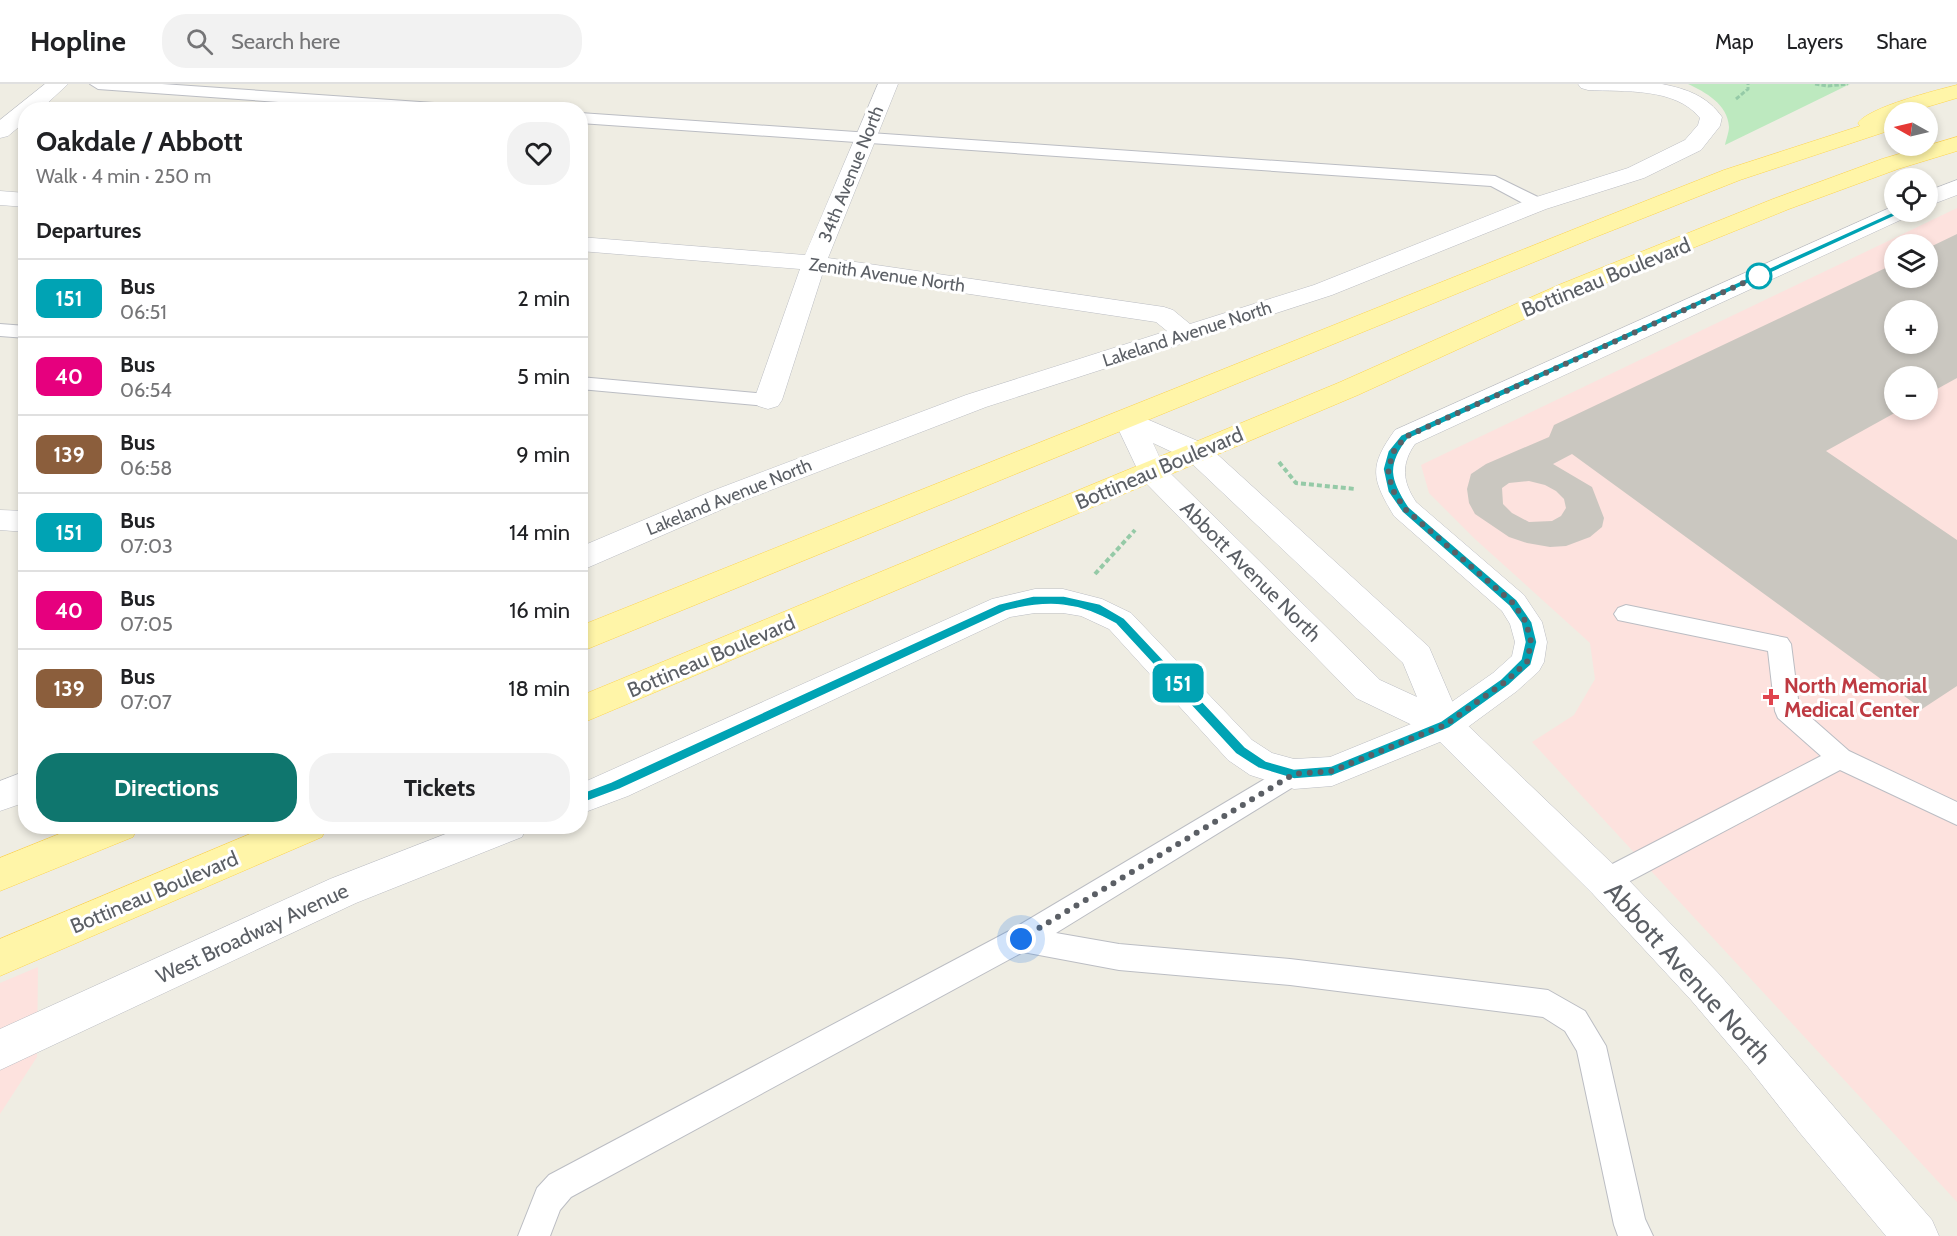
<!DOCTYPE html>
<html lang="en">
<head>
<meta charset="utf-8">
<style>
	:root { --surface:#fff; --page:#f2f2f2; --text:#202124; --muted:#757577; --line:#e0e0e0; --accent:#0f766e }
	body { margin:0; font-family:Cabin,sans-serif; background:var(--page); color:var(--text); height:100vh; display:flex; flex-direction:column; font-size:22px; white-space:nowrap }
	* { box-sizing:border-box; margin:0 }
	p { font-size:20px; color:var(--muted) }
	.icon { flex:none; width:33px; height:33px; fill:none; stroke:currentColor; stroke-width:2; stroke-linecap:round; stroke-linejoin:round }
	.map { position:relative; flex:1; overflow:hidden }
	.drawer { position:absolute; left:18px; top:18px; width:570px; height:732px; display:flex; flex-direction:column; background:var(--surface); border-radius:24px; box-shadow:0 3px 9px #0003 }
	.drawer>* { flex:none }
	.badge { padding:0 12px; border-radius:9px; font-size:21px; line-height:39px }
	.needle { width:39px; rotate:278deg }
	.fabs { position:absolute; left:1884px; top:18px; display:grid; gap:12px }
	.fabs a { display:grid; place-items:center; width:54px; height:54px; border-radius:50%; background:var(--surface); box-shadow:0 3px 9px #0003; font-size:30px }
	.you { position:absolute; width:30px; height:30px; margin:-15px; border:4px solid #fff; border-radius:50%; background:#1a73e8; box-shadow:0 0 0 9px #1a73e833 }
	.map>.badge { position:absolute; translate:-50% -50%; box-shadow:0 0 0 3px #fff }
	h2 { padding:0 18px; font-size:22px; line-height:54px }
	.round { display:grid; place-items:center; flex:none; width:63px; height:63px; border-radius:24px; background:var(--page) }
	.overview { display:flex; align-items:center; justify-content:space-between; height:102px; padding:0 18px }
	h1 { font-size:28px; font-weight:800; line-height:45px }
	.action { display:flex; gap:12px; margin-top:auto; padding:12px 18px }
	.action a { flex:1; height:69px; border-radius:24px; background:var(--accent); color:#fff; font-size:24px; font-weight:800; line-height:69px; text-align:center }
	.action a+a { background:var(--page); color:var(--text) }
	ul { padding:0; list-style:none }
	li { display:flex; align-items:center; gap:18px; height:78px; padding:0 18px; border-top:2px solid var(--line) }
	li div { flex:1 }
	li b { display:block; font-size:22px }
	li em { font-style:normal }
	li .badge { min-width:66px; font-weight:700; text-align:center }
	header { display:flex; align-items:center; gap:36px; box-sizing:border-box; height:84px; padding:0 30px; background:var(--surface); border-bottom:2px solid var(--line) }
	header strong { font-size:28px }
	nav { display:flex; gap:33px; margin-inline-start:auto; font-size:21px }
	.search { width:420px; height:54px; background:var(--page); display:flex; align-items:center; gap:15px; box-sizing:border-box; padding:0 21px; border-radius:24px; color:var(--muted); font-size:22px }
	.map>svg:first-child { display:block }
	.medical { fill:#fde2de; fill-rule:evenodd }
	.green { fill:#bde9bf }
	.building { fill:#cac7c0; fill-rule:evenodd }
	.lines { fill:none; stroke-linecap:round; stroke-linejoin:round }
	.service-casing { stroke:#bbbdc3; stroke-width:2 }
	.minor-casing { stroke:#bbbdc3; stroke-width:1 }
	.tertiary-casing { stroke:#bbbdc3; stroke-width:1 }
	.primary-casing { stroke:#fdd44f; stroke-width:1 }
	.path-far1 { stroke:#95caa7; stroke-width:3; stroke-dasharray:4.5 2; stroke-linecap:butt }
	.path { stroke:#95caa7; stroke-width:4; stroke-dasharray:5 3; stroke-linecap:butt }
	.service { fill:#fff; fill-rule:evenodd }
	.minor { fill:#fff; fill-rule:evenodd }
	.tertiary { fill:#fff; fill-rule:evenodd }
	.primary { fill:#fff5a8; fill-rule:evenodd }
	.line { fill:#00a3b4; stroke:#fff; stroke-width:1.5 }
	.walk { stroke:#5b5f65; stroke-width:6; stroke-dasharray:0 10.8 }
	.stop-dot { fill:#fff; stroke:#00a3b4; stroke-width:3 }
	.health-dot { fill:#e0444e; stroke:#fff; stroke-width:2 }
	.labels { text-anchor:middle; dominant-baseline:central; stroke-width:6; stroke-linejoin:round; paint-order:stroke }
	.far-street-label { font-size:18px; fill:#5b5f65; stroke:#fff }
	.street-label { font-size:21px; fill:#5b5f65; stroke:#fff }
	.health-label { font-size:21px; font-weight:bold; fill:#be3a42; stroke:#fff; text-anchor:start }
	.near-street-label { font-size:26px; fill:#5b5f65; stroke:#fff }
</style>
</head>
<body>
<header>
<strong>Hopline</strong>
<div class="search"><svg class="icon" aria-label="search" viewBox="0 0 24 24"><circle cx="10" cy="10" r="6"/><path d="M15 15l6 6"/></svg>Search here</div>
<nav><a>Map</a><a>Layers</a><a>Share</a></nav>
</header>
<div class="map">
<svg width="1957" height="1152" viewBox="0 0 1957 1152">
	<rect width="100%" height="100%" fill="#efede3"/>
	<path class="medical" d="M1957,124v994l-425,-460 42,-27 21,-36 -5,-36 -115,-104 -46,-46 -8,-28zM1894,160h34v34h-34zM1894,226h34v34h-34zM1894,292h34v34h-34z
		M38,883l-1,90 -37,57v-131z"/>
	<path class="green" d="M1688,0h162l-125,61c1,-5 4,-13 4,-18 -1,-23 -24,-35 -41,-43z"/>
	<path class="building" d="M1957,150v144l-29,16v-18h-34v34h6l-74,41 131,89v146l-35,23 -350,-255 -19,10 39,23 12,31 -2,9 -12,10 -24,9 -16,1 -23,-4 -18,-6 -34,-23 -6,-11 -2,-14 4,-15 15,-10 63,-27 5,-12 340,-161v14h34v-30zM1894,226h34v34h-34zM1529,397l16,4 11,6 8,8 2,9 -5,8 -9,5 -23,1 -17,-9 -9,-9 -1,-16 7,-5z"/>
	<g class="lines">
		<defs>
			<path id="service" d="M90,0h72l301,21 7,5h-79l-293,-21z
				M580,29l915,63 49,24 2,4 -2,4h-12l-41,-22 -911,-63z
				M0,240l26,2v12l-26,-2z
				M580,293l188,17 7,2 3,4 -3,4 -7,2 -188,-17z
				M1626,521l161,33 4,6 8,63 50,44 108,51v23l-117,-55 -225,119 -10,4 -10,-4 -4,-8 4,-8 226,-117 -43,-38 -3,-7 -7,-60 -150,-31 -4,-6 4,-6z
				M1294,679l9,4 4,7 -4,7 -247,152 63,11 171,15 258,31 37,21 21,35 39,173 8,17h-35l-4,-11 -37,-174 -12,-20 -22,-14 -253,-32 -171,-15 -96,-18 -452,245 -11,13 -10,26h-32l19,-48 12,-13 462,-245 274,-163z"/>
			<path id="minor" d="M45,0h23l-28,26h-14v11l-18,15 -8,2v-18z
				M878,0h20l-70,174 336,49 9,3 17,14 124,-39 216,-86 98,-31 57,-28 13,-15 2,-7c-25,-31 -76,-26 -112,-28l-7,-2 -3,-4h84c25,5 45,12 60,33l-2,9 -19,24 -57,28 -98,31 -214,86 -346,112 -254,98 -152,66v-24l132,-56 254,-96 201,-64 -11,-9 -333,-50 -41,128 -4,6 -10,3 -10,-3 -4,-6 46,-131 -220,-18v-14l225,18z
				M1957,96v15l-29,11v-15z
				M0,107l26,2v14l-26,-2z
				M1894,122v6h17l-4,5 -492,227c-14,20 -13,37 1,58l108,93 18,27 5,20 -3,20 -5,9 -22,20 -60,44 -125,51 -38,3 -44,-14 -22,-15 -119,-131 -28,-13 -18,-3h-28l-25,4 -382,179 -48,18v-30l412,-185 43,-10h28l39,10 29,14 121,127 20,13 22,6 36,-2 103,-42 60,-42 19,-17 3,-14 -5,-18 -8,-13 -108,-95c-22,-37 -26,-49 1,-86z
				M0,426l26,1v21l-26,-2z
				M26,687v31l-26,9v-30z
				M466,742h61l-5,11 -166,66 -356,167v-41l330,-150z"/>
			<path id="tertiary" d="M1128,327l79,34 222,202 30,70 159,152 101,105 213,246 7,16h-53l-86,-103 -52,-66 -57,-67 -99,-107 -159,-158 -77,-37 -214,-219 -28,-59 4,-6zM1153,359l34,16 216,204 14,34 -37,-17 -216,-213z"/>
			<path id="primary" d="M1957,1v13l-47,14h-16v17l-154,51 -147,58 -1013,414v-26l997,-398 147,-58 136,-44 -2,-3c11,-16 79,-33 99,-38z
				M1957,53v14l-59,18 -109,40 -210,85 -221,101 -778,329v-28l758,-313 223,-99 212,-85 109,-40z
				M79,742h59l-5,11 -133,54v-33z
				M269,742h58l-5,11 -322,139v-37z"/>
		</defs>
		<use href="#service" class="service-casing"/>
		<use href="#minor" class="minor-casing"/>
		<use href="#tertiary" class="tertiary-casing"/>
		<use href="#primary" class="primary-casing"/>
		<path class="path-far1" d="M1815,0l13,2 20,-2
			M1736,15l12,-10v-5"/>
		<path class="path" d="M1279,378l17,21 59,6
			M1095,490l40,-44"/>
		<use href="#service" class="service"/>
		<use href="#minor" class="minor"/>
		<use href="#tertiary" class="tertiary"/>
		<use href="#primary" class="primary"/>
	</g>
	<path class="line" d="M1897,126l7,2 -496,227c-21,26 -17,41 1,68l108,93 15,22 5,20 -6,23 -22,20 -60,43 -117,48 -38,3 -36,-11 -22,-14 -120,-130c-37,-22 -68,-24 -110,-13l-386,178 -40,15 -6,-5 2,-4 35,-13 388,-178 34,-8h31l36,8 24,14 121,129 21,14 28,8 37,-3 110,-45 60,-42 20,-20 4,-17 -4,-19 -12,-17 -107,-94 -14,-20 -5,-23 5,-18 13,-16z"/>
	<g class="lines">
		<path class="walk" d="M1021,855l273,-165 38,-3 93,-38 20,-8 60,-43 22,-20 4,-20 -5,-20 -13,-19 -108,-94 -13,-20 -4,-20 6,-18 11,-14 354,-161"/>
	</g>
	<circle class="stop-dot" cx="1759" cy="192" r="12"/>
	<path class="health-dot" d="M1768 604h6v6h6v6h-6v6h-6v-6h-6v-6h6z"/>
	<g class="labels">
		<g class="far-street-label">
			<text transform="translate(851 90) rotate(-68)">34th Avenue North</text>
			<text transform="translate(887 191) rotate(8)">Zenith Avenue North</text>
			<text transform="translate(1187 250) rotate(-18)">Lakeland Avenue North</text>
			<text transform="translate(729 413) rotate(-22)">Lakeland Avenue North</text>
		</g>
		<g class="street-label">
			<text transform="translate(1606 193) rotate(-22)">Bottineau Boulevard</text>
			<text transform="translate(1159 384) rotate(-23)">Bottineau Boulevard</text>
			<text transform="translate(1251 487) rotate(45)">Abbott Avenue North</text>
			<text transform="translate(711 572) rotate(-23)">Bottineau Boulevard</text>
			<text transform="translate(154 808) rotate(-23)">Bottineau Boulevard</text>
			<text transform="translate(252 849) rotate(-25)">West Broadway Avenue</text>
		</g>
		<g class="health-label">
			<text x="1784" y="601">North Memorial<tspan x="1784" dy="24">Medical Center</tspan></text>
		</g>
		<g class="near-street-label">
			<text transform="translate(1688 889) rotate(48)">Abbott Avenue North</text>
		</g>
	</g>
</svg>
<div class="fabs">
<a><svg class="needle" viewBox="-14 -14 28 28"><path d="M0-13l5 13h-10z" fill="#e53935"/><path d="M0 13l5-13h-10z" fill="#757577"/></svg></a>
<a><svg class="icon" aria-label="locate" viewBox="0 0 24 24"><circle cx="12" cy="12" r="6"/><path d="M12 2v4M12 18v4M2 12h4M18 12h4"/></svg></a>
<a><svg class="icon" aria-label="layers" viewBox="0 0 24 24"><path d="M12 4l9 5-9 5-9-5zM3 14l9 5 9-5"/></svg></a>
<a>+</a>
<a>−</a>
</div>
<div class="you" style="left:1021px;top:855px"></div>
<b class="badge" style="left:1178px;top:599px;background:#00a3b4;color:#fff">151</b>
<section class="drawer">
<div class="overview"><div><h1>Oakdale / Abbott</h1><p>Walk · 4 min · 250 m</p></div><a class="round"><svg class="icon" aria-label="heart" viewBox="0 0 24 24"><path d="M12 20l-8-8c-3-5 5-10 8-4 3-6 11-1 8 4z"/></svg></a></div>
<h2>Departures</h2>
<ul>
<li><span class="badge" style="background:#00a3b4;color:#fff">151</span><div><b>Bus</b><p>06:51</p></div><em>2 min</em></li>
<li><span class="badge" style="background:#e6007e;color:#fff">40</span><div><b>Bus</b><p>06:54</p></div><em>5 min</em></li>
<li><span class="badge" style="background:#8b5e3c;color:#fff">139</span><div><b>Bus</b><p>06:58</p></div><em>9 min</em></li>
<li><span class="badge" style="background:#00a3b4;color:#fff">151</span><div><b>Bus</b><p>07:03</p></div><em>14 min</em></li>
<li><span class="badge" style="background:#e6007e;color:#fff">40</span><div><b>Bus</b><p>07:05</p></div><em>16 min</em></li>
<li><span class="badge" style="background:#8b5e3c;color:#fff">139</span><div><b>Bus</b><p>07:07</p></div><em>18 min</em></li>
</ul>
<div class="action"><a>Directions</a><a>Tickets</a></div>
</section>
</div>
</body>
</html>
